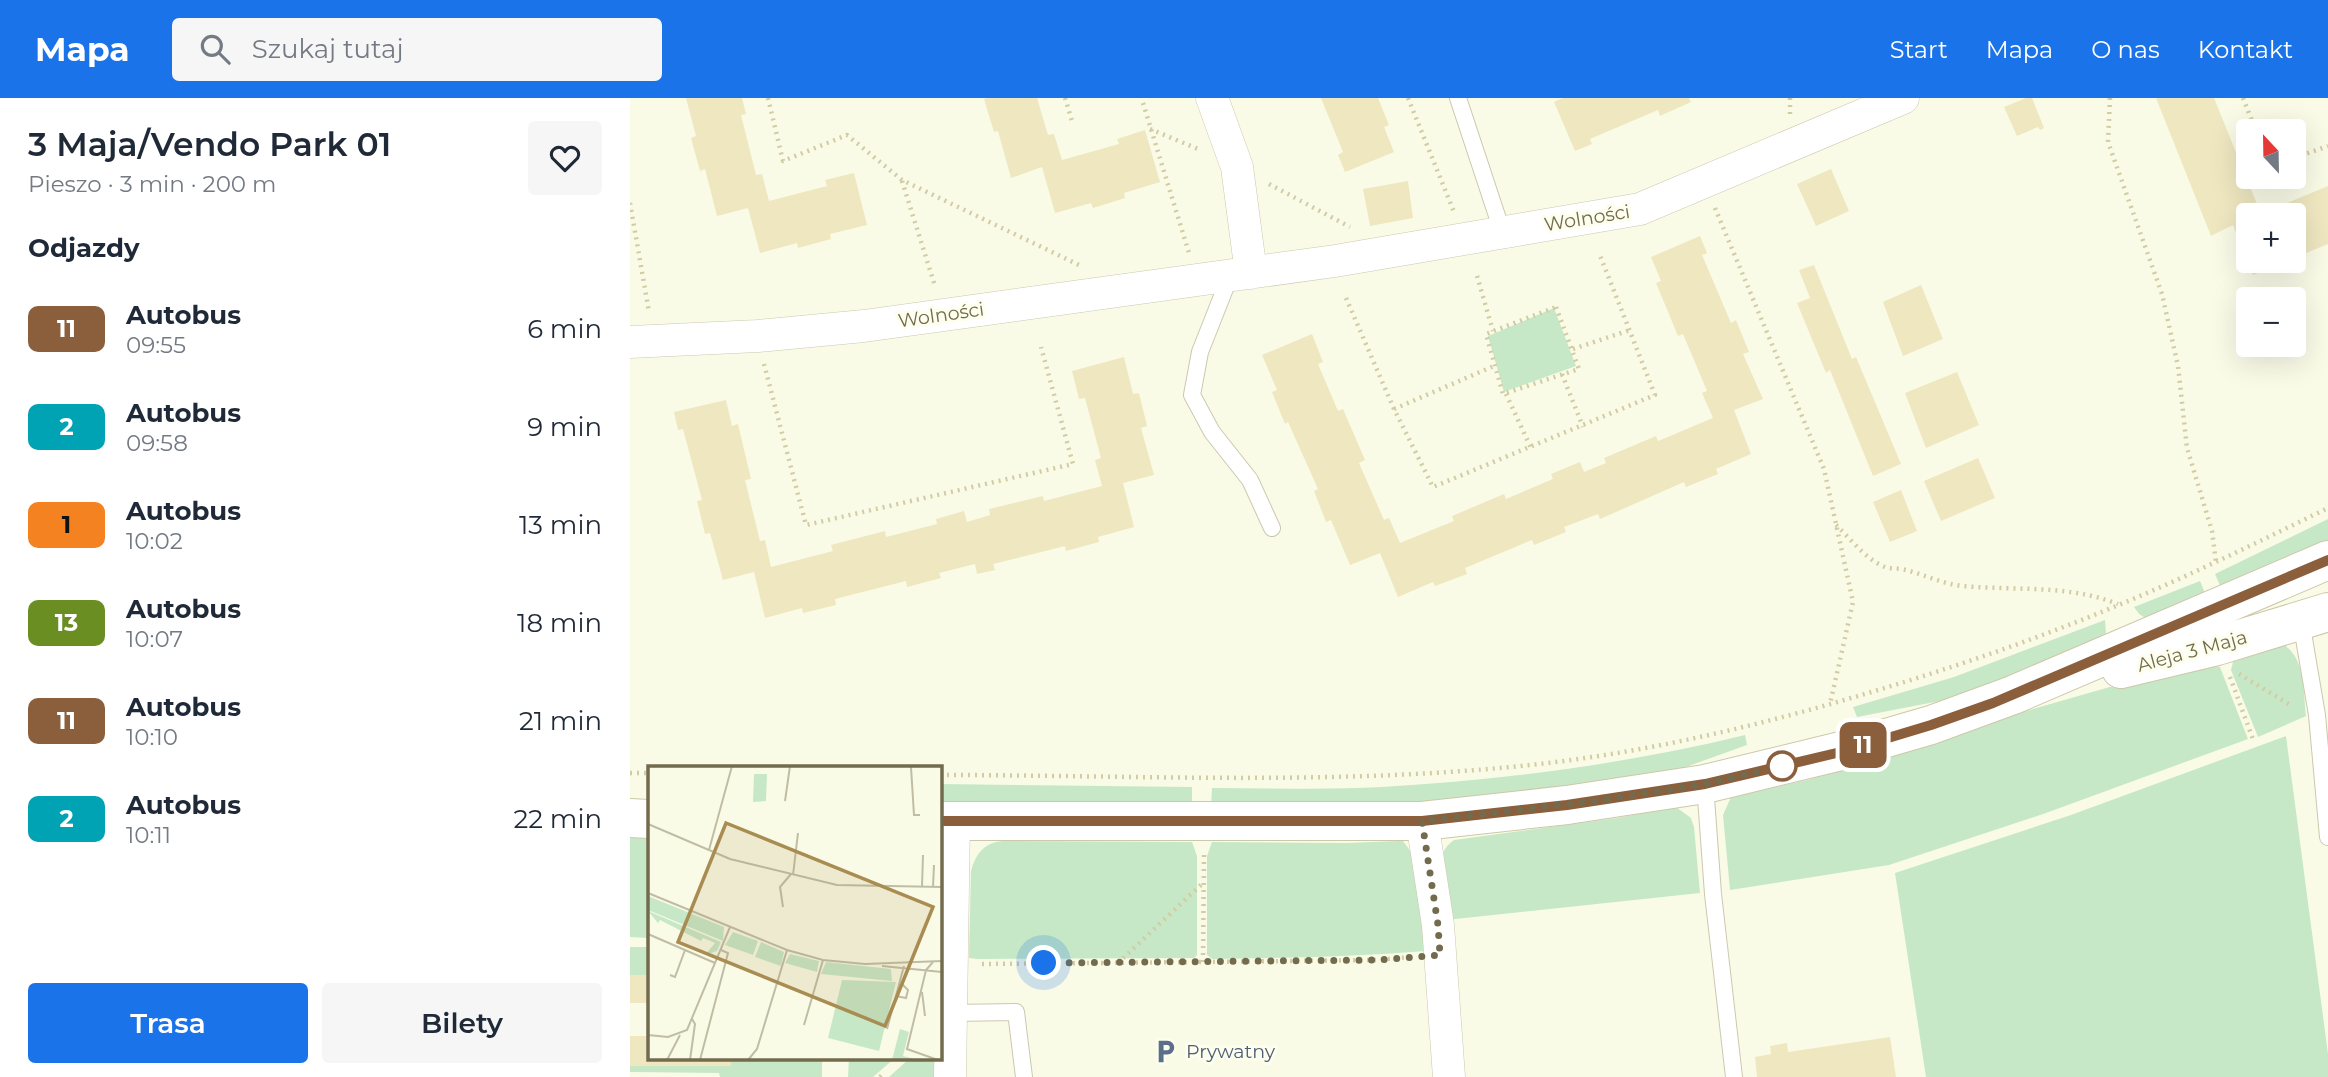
<!DOCTYPE html>
<html lang="pl">
<head>
<meta charset="utf-8">
<style>
	:root { --surface:#fff; --page:#f6f6f7; --text:#1f2937; --muted:#747a83; --accent:#1a73e8 }
	body { margin:0; font-family:Montserrat,sans-serif; background:var(--page); color:var(--text); height:100vh; display:flex; flex-direction:column; font-size:26px; white-space:nowrap }
	* { box-sizing:border-box; margin:0 }
	p { font-size:23px; color:var(--muted) }
	.icon { flex:none; width:38px; height:38px; fill:none; stroke:currentColor; stroke-width:2; stroke-linecap:round; stroke-linejoin:round }
	.map { position:relative; flex:1; overflow:hidden }
	.drawer { display:flex; flex-direction:column; background:var(--surface); width:630px }
	.drawer>* { flex:none }
	.badge { padding:0 14px; border-radius:10px; font-size:24px; line-height:46px }
	.needle { width:46px; rotate:338deg }
	.buttons { position:absolute; left:1606px; top:21px; display:grid; gap:14px }
	.buttons a { display:grid; place-items:center; width:70px; height:70px; border-radius:7px; background:var(--surface); box-shadow:0 7px 28px #0002; font-size:35px }
	.you { position:absolute; width:35px; height:35px; margin:-18px; border:5px solid #fff; border-radius:50%; background:#1a73e8; box-shadow:0 0 0 10px #1a73e833 }
	.map>.badge { position:absolute; translate:-50% -50%; box-shadow:0 0 0 4px #fff }
	h2 { padding:0 28px; font-size:26px; line-height:63px }
	.round { display:grid; place-items:center; flex:none; width:74px; height:74px; border-radius:7px; background:var(--page) }
	.summary { display:flex; align-items:center; justify-content:space-between; height:119px; padding:0 28px }
	h1 { font-size:33px; font-weight:600; line-height:52px }
	.cta { display:flex; gap:14px; margin-top:auto; padding:14px 28px }
	.cta a { flex:1; height:80px; border-radius:7px; background:var(--accent); color:#fff; font-size:28px; font-weight:600; line-height:80px; text-align:center }
	.cta a+a { background:var(--page); color:var(--text) }
	ul { padding:0; list-style:none }
	li { display:flex; align-items:center; gap:21px; height:98px; padding:0 28px }
	li div { flex:1 }
	li b { display:block; font-size:26px }
	li em { font-style:normal }
	li .badge { min-width:77px; font-weight:700; text-align:center }
	header { display:flex; align-items:center; gap:42px; box-sizing:border-box; height:98px; padding:0 35px; background:var(--accent); color:#fff }
	header strong { font-size:33px }
	nav { display:flex; gap:38px; margin-inline-start:auto; font-size:24px }
	.search { width:490px; height:63px; background:var(--page); display:flex; align-items:center; gap:18px; box-sizing:border-box; padding:0 24px; border-radius:7px; color:var(--muted); font-size:26px }
	main { display:flex; flex:1; min-height:0 }
	.map>svg:first-child { display:block }
	.green { fill:#c6e8c7 }
	.building { fill:#eee7c0 }
	.lines { fill:none; stroke-linecap:round; stroke-linejoin:round }
	.lane-casing { stroke:#ccc8ae; stroke-width:18 }
	.street-casing { stroke:#ccc8ae; stroke-width:33 }
	.secondary-casing { stroke:#cdc8a9; stroke-width:40 }
	.path { stroke:#d3cba3; stroke-width:4.5; stroke-dasharray:2 5; stroke-linecap:butt }
	.lane { stroke:#fff; stroke-width:16 }
	.street { stroke:#fff; stroke-width:32 }
	.secondary { stroke:#fff; stroke-width:38 }
	.line-casing { stroke:#fff; stroke-width:16 }
	.line { stroke:#8b5e3c; stroke-width:10 }
	.walk { stroke:#736b4d; stroke-width:7; stroke-dasharray:0 12.6 }
	.stop-dot { fill:#fff; stroke:#8b5e3c; stroke-width:3.5 }
	.labels { text-anchor:middle; dominant-baseline:central; stroke-width:6; stroke-linejoin:round; paint-order:stroke }
	.street-label { font-size:19px; fill:#736b4d; stroke:#fdfeed }
	.service-label { font-size:19px; fill:#4e5e75; stroke:#fdfeed; text-anchor:start }
	.inset-road { fill:none; stroke:#c0bda4; stroke-width:2 }
	.view { fill:#a88c51; fill-opacity:0.15; stroke:#a88c51; stroke-width:3.5 }
	.inset-edge { fill:none; stroke:#736b4d; stroke-width:3.5 }
</style>
</head>
<body>
<header>
<strong>Mapa</strong>
<div class="search"><svg class="icon" aria-label="search" viewBox="0 0 24 24"><circle cx="10" cy="10" r="6"/><path d="M15 15l6 6"/></svg>Szukaj tutaj</div>
<nav><a>Start</a><a>Mapa</a><a>O nas</a><a>Kontakt</a></nav>
</header>
<main>
<section class="drawer">
<div class="summary"><div><h1>3 Maja/Vendo Park 01</h1><p>Pieszo · 3 min · 200 m</p></div><a class="round"><svg class="icon" aria-label="heart" viewBox="0 0 24 24"><path d="M12 20l-8-8c-3-5 5-10 8-4 3-6 11-1 8 4z"/></svg></a></div>
<h2>Odjazdy</h2>
<ul>
<li><span class="badge" style="background:#8b5e3c;color:#fff">11</span><div><b>Autobus</b><p>09:55</p></div><em>6 min</em></li>
<li><span class="badge" style="background:#00a3b4;color:#fff">2</span><div><b>Autobus</b><p>09:58</p></div><em>9 min</em></li>
<li><span class="badge" style="background:#f58220;color:#111">1</span><div><b>Autobus</b><p>10:02</p></div><em>13 min</em></li>
<li><span class="badge" style="background:#6b8e23;color:#fff">13</span><div><b>Autobus</b><p>10:07</p></div><em>18 min</em></li>
<li><span class="badge" style="background:#8b5e3c;color:#fff">11</span><div><b>Autobus</b><p>10:10</p></div><em>21 min</em></li>
<li><span class="badge" style="background:#00a3b4;color:#fff">2</span><div><b>Autobus</b><p>10:11</p></div><em>22 min</em></li>
</ul>
<div class="cta"><a>Trasa</a><a>Bilety</a></div>
</section>
<div class="map">
<svg width="1698" height="979" viewBox="0 0 1698 979">
	<rect width="100%" height="100%" fill="#fafbe7"/>
	<path class="green" d="M924,210l22,58 -72,26 -16,-56z
		M1698,421v27l-103,51 -10,-23z
		M1570,483l9,22 -62,16 -8,-5 -5,-7z
		M1475,522l1,13 -3,9 -132,53 -114,22 -4,-10 101,-30z
		M1651,545c25,14 22,47 25,73l-48,21 -27,-67 2,-8 -3,-9z
		M1581,560l4,8 5,1 28,72 -202,74 -157,52 -159,25 -7,-75 8,-18 76,-17 89,-26 130,-43z
		M1115,637l2,10 -78,28 -231,31 -227,3 1,-19c56,0 113,2 170,-1 123,-7 244,-23 363,-52z
		M1656,638l42,318v23h-402l-31,-204 176,-58z
		M310,686l252,3v21l-252,-2z
		M1046,709l15,11 3,9 6,66 -254,27c-3,-25 -17,-64 8,-80l163,-22z
		M0,740h19v100l-19,-1z
		M374,743l188,1 5,14v99l-3,3 -217,1 -8,-1 2,-87c5,-18 14,-29 33,-30z
		M767,743h6l11,15 12,95c-71,6 -143,7 -214,8l-5,-4v-99l5,-14 135,1z
		M0,849h19v28h-19z
		M101,960h91v19h-102l-1,-4 -89,-1v-6h100z
		M219,960h46l-22,19h-25z
		M280,960h29l-1,19h-49z"/>
	<path class="building" d="M56,0h56l4,16 -5,1 15,60 6,-1 7,27 58,-15 -2,-6 29,-7 13,52 -37,9 1,5 -33,9 -1,-5 -37,10 -12,-45 -31,8 -12,-47 -5,2 -9,-33 5,-2z
		M358,0h49l11,37 6,-1 8,26 57,-16 -2,-5 28,-9 15,52 -36,11 1,5 -32,10 -2,-5 -36,10 -13,-46 -31,11 -13,-47 -4,1 -10,-33z
		M691,0h57l11,27 -5,2 10,25 -49,20 -7,-17 5,-3z
		M933,0h126l2,4 -31,14 -2,-6 -68,29 2,5 -17,7 -21,-49z
		M1396,0h6l12,30 -4,2 -2,-3 -21,9 -13,-29z
		M1526,0h58l47,116 67,-28v58l-34,14v-43h-45v46h38l-34,14 -20,-50 -22,11z
		M1201,71l18,42 -33,15 -19,-42z
		M778,83l5,37 -43,8 -7,-37z
		M1070,138l7,17 -5,2 29,68 5,-3 13,32 -6,2 20,45 -29,11 17,44 -35,15 2,5 -32,13 -2,-5 -84,37 -2,-5 -34,13 2,5 -32,13 -2,-5 -67,28 2,6 -32,12 -2,-4 -35,15 -18,-44 -30,12 -19,-45 -5,2 -12,-31 4,-2 -30,-67 -3,2 -13,-32 5,-2 -15,-35 50,-21 11,28 -5,2 20,47 5,-2 22,51 -6,3 25,57 5,-2 11,25 54,-22 -2,-5 52,-22 2,5 47,-20 -2,-5 29,-12 4,10 22,-9 -2,-5 52,-22 2,5 55,-23 -11,-25 5,-2 -24,-57 -5,2 -22,-53 5,-2 -10,-24z
		M1184,167l38,94 4,-2 45,107 -28,12 -43,-106 -4,3 -29,-70 13,-5 -11,-28z
		M1291,187l22,54 -40,17 -20,-54z
		M494,259l9,37 6,-1 8,33 -6,2 13,47 -31,8 11,44 -36,10 1,5 -33,9 -1,-5 -72,18 2,6 -18,4 -2,-10 -36,9 2,5 -34,9 -1,-6 -71,18 1,6 -33,8 -1,-5 -37,10 -11,-46 -31,8 -13,-47 -5,1 -8,-33 5,-1 -19,-71 -5,1 -4,-18 52,-12 6,26 6,-2 13,55 -6,1 15,61 5,-1 6,27 62,-16 -2,-6 54,-14 1,6 51,-13 -1,-5 28,-8 3,11 23,-7 -1,-6 54,-13 1,5 58,-15 -7,-26 6,-2 -16,-60 -6,1 -7,-28z
		M1327,274l22,53 -53,23 -21,-55z
		M1348,360l17,40 -54,23 -17,-40z
		M1271,392l16,41 -27,11 -17,-40z
		M0,877h19v28h-19z
		M0,938h19v22h82v8h-101z
		M1260,939l6,40h-139l-2,-20 16,-3 -1,-8 17,-3 1,9z"/>
	<g class="lines">
		<defs>
			<path id="lane" d="M828,0l44,133
				M600,178l-30,76 -8,43 20,37 38,48 22,48
				M1671,523l16,94 11,122
				M1075,686l8,110 21,183
				M321,915l65,-1 8,65"/>
			<path id="street" d="M582,0l25,69 14,106
				M0,244l128,-6 106,-10 471,-65 305,-52 263,-111
				M792,723l16,104 11,152
				M320,979l4,-256"/>
			<path id="secondary" d="M1491,571l96,-23 111,-34
				M0,720l19,1
				M310,723h482l145,-16 138,-21 140,-34 86,-25 82,-30 315,-135"/>
		</defs>
		<use href="#lane" class="lane-casing"/>
		<use href="#street" class="street-casing"/>
		<use href="#secondary" class="secondary-casing"/>
		<path class="path" d="M138,0l15,63 64,-26 55,45 177,85
			M435,0l8,26
			M778,0l46,114
			M1160,0v17
			M1480,0l-2,44 54,152 16,72 9,82 25,83 4,31
			M1613,0l13,33
			M513,5l46,150
			M520,31l48,20
			M1664,60l34,-12
			M272,83l33,105
			M639,86l81,43
			M0,105l19,109
			M1085,110l109,261 29,133 -23,102
			M847,178l16,55
			M716,200l48,111 39,78 222,-92 -56,-142
			M926,209l23,62 -76,25 -17,-60z
			M943,251l57,-19
			M134,266l42,161 267,-61 -32,-117
			M932,276l21,53
			M876,296l25,54
			M764,311l100,-43
			M1206,427c15,14 29,34 49,42 5,2 10,1 16,2 21,4 40,15 62,17 54,5 103,-2 155,18
			M1609,576l53,32
			M1600,579l24,65
			M0,675h19
			M310,677c197,0 394,11 590,-10 114,-12 228,-39 338,-72 115,-34 228,-75 337,-126 41,-19 82,-39 123,-59
			M573,864l1,-108
			M488,865l85,-80
			M352,866l221,-2 174,-2 33,-3
			M250,979l2,-2"/>
		<use href="#lane" class="lane"/>
		<use href="#street" class="street"/>
		<use href="#secondary" class="secondary"/>
	</g>
	<g class="lines">
		<defs>
			<path id="line" d="M310,723h482l145,-16 138,-21 140,-33 86,-26 62,-22 335,-143"/>
		</defs>
		<use href="#line" class="line-casing"/>
		<use href="#line" class="line"/>
		<path class="walk" d="M414,865l333,-3 63,-5 -2,-30 -16,-104 173,-20 110,-17 77,-18"/>
	</g>
	<defs>
		<symbol id="parking-bare" viewBox="-9 -9 18 18"><path d="M-3.5-5.5H1a3.5 3.5 0 0 1 0 7H-1V5.5H-3.5ZM-1-3.4V-.6H.8a1.4 1.4 0 0 0 0-2.8Z" fill="#5c6f8a" stroke="#fdfeed" stroke-width="2.5" paint-order="stroke"/></symbol>
	</defs>
	<g fill-rule="evenodd">
		<use href="#parking-bare" x="518" y="936" width="35" height="35"/>
	</g>
	<circle class="stop-dot" cx="1152" cy="668" r="14"/>
	<g class="labels">
		<g class="street-label">
			<text transform="translate(957 120) rotate(-9)">Wolności</text>
			<text transform="translate(311 217) rotate(-8)">Wolności</text>
			<text transform="translate(1562 553) rotate(-15)">Aleja 3 Maja</text>
		</g>
		<g class="service-label">
			<text x="556" y="953">Prywatny</text>
		</g>
	</g>
	<g transform="translate(18 668)">
		<rect width="294" height="294" fill="#fafbe7"/>
		<path d="M106,8h13l-1,27 -13,1zM0,130l76,31 -1,14 -75,-31zM0,145l73,31 -4,9 -12,4 10,-12 -12,-5 -2,3 -41,-21 -2,3zM85,166l25,9 -5,14 -28,-10zM113,176l23,10 -3,14 -26,-9zM142,188l29,7 -2,11 -32,-9zM178,196l65,7 1,12 -71,-7zM194,214l54,2 -17,69 -51,-13zM252,263l9,3 -6,24 16,4h-27z" fill="#c6e8c7"/>
		<path class="inset-road" d="M263,1l3,48h6M137,35l5,-35M0,58l82,35 107,26 105,2M61,84l23,-84M145,109l5,-42M274,120l1,-31M285,121l1,-22M0,127l139,57 36,10 42,4 77,-3M135,141l-3,-20 11,-13M0,168l67,29M285,196l-7,8 -19,79 31,11M234,200l60,6M22,209l5,2 10,-27M274,226l3,24M248,230l10,2 2,-8 -7,-7M156,259l19,-65M239,263l17,-63M0,269l20,2 19,-7 43,-103M19,294l13,-25M42,294l5,-36 -3,-5M52,294l28,-107 -7,-3M100,294l9,-11 30,-99"/>
		<path class="view" d="M78,57l207,84 -48,119 -207,-84z"/>
		<rect width="294" height="294" class="inset-edge"/>
	</g>
</svg>
<div class="buttons">
<a><svg class="needle" viewBox="-14 -14 28 28"><path d="M0-13l5 13h-10z" fill="#e53935"/><path d="M0 13l5-13h-10z" fill="#747a83"/></svg></a>
<a>+</a>
<a>−</a>
</div>
<div class="you" style="left:414px;top:865px"></div>
<b class="badge" style="left:1233px;top:647px;background:#8b5e3c;color:#fff">11</b>
</div>
</main>
</body>
</html>
